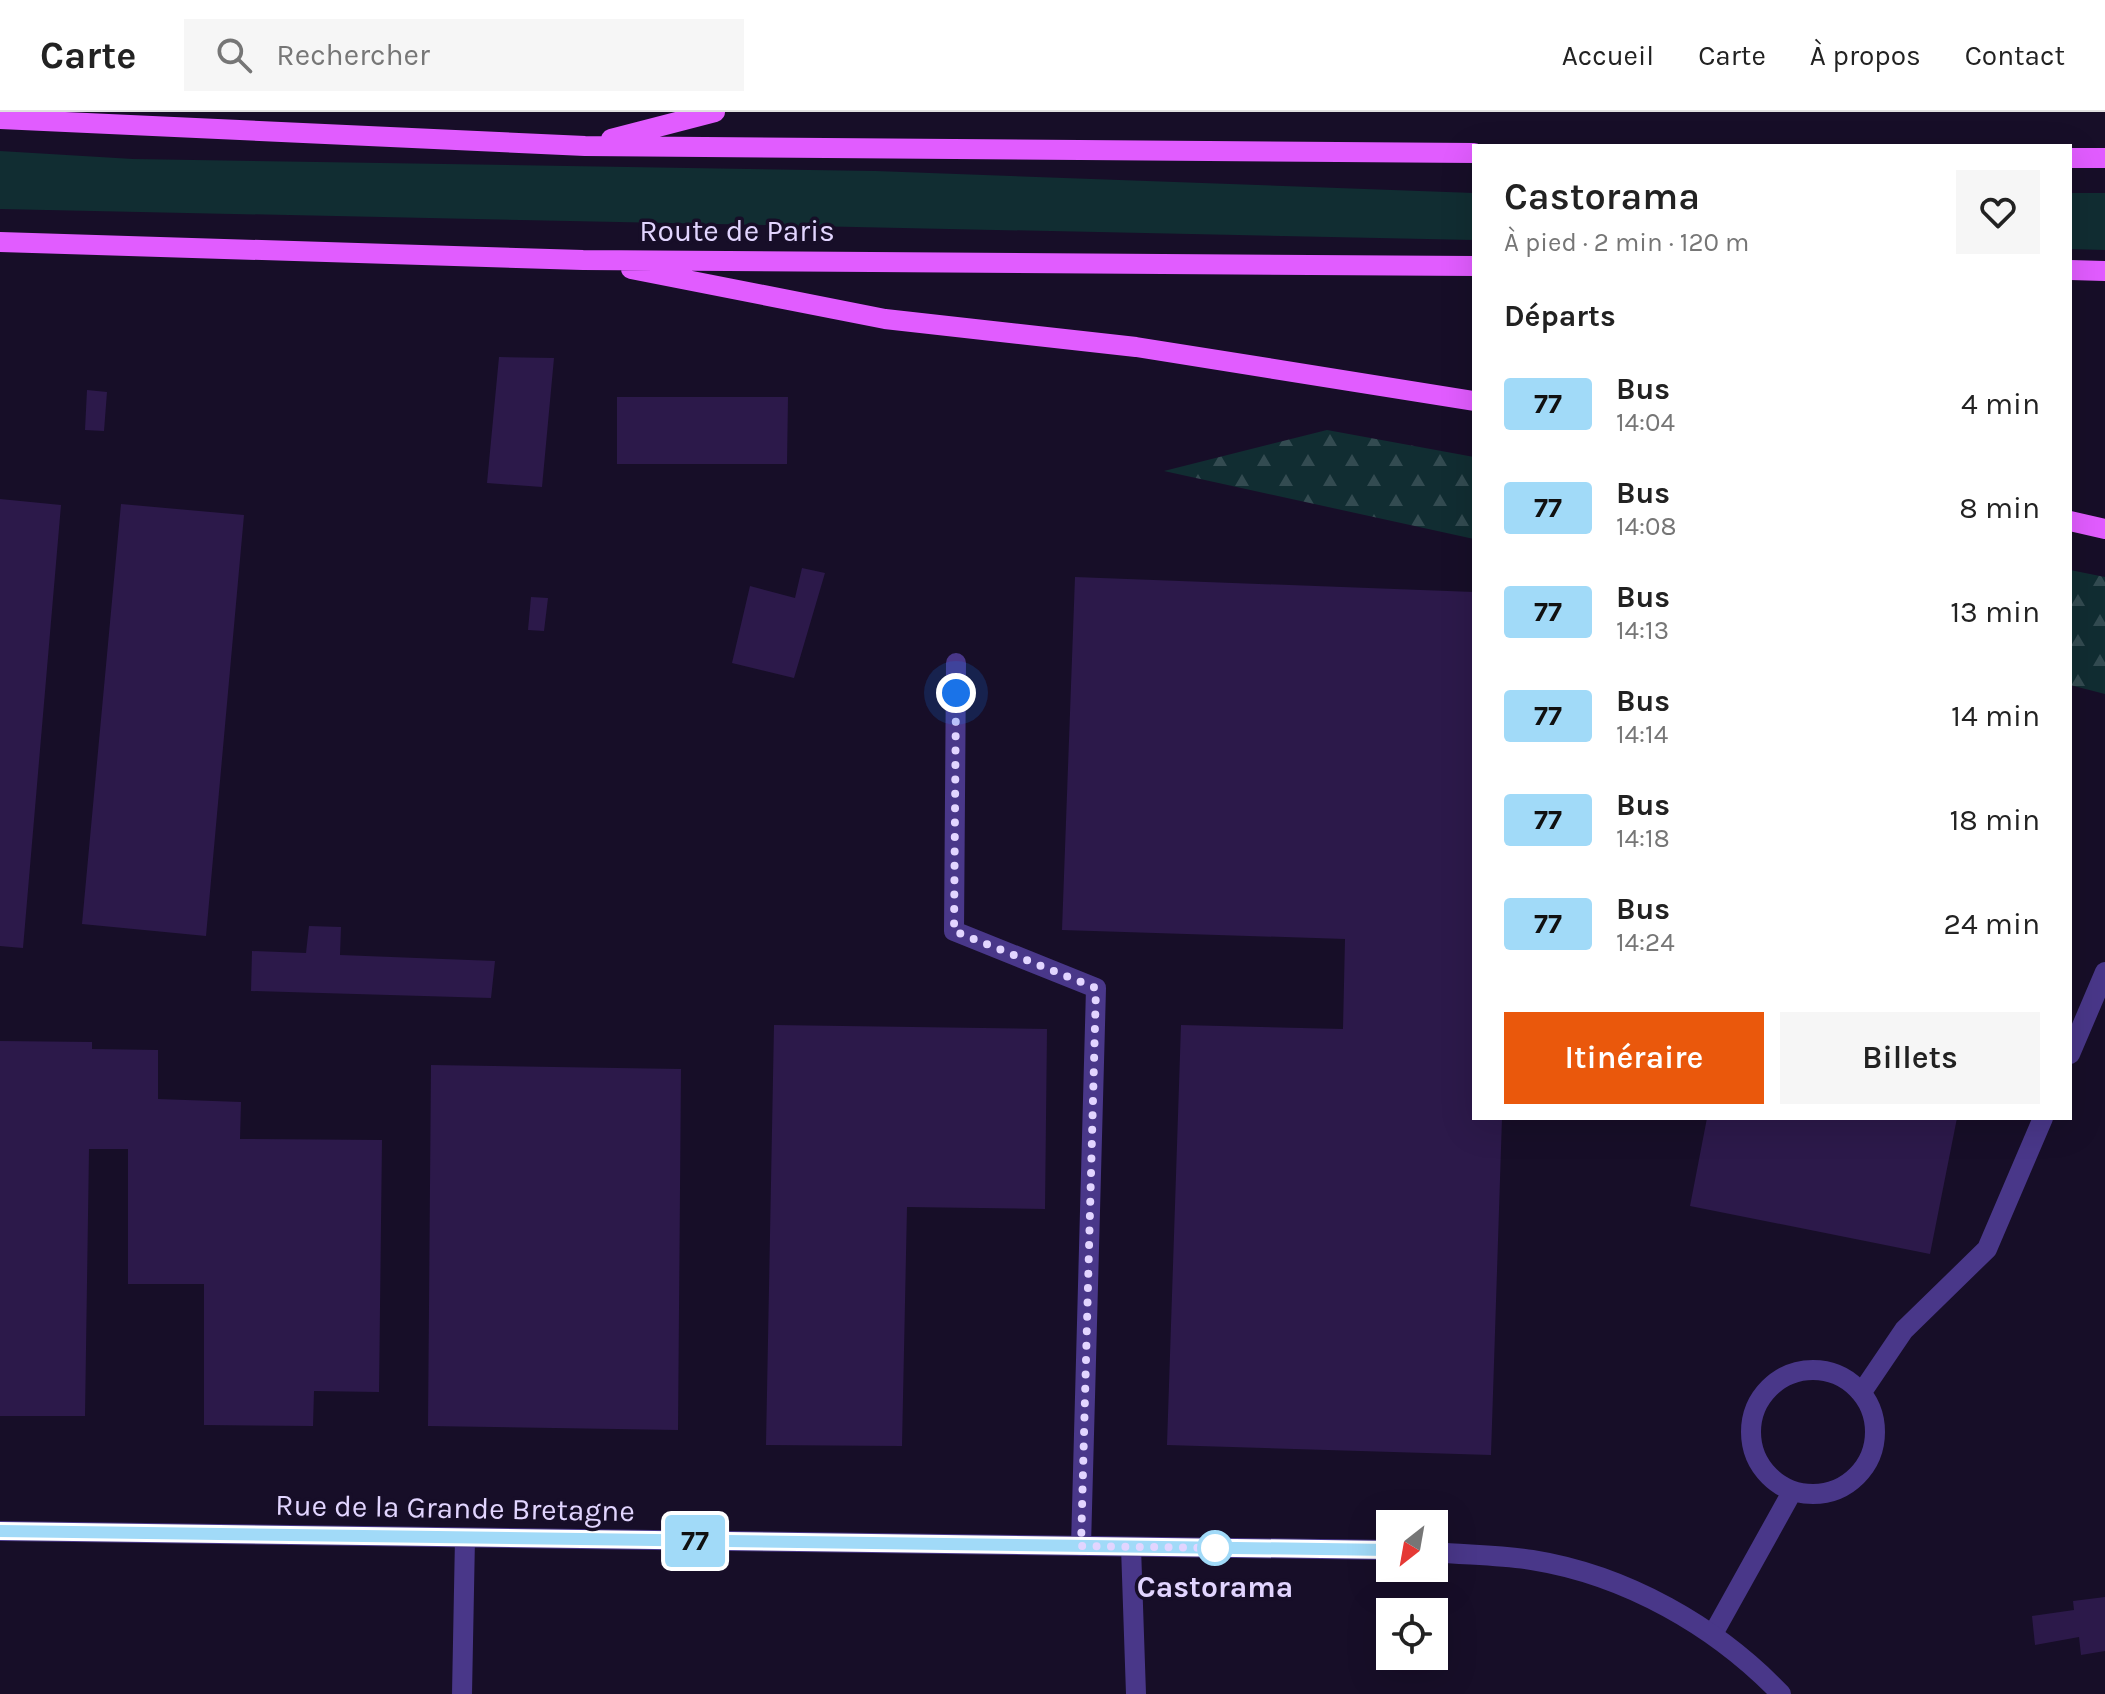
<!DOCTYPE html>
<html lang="fr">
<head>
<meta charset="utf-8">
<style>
	:root { --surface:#fff; --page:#f6f6f6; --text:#222; --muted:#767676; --line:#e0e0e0; --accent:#ea580c }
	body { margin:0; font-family:Karla,sans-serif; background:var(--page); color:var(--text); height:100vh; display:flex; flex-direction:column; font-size:30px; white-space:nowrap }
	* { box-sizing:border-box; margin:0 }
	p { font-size:26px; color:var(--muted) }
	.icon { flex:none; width:44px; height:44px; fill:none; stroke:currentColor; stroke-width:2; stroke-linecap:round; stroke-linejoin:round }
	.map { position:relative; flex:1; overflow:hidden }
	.panel { position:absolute; left:1472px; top:32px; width:600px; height:976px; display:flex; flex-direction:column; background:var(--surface); border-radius:0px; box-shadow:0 8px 32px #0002 }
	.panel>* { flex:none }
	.badge { padding:0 16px; border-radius:6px; font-size:28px; line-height:52px }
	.needle { width:52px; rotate:211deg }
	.fabs { position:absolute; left:1376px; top:1398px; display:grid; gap:16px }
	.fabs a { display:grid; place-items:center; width:72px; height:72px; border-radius:0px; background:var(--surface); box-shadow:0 8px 32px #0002; font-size:40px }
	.you { position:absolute; width:40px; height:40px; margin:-20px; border:6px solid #fff; border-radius:50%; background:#1a73e8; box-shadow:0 0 0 12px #1a73e833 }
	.map>.badge { position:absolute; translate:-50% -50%; box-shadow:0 0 0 4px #fff }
	h2 { padding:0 32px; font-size:30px; line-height:72px }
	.round { display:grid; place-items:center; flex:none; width:84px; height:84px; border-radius:0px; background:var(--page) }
	.head { display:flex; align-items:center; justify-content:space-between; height:136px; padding:0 32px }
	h1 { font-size:38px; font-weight:600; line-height:60px }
	.primary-button { display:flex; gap:16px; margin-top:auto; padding:16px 32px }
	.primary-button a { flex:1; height:92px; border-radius:0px; background:var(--accent); color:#fff; font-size:32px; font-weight:600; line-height:92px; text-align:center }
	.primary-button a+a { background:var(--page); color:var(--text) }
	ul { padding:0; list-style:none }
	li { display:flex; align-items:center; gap:24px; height:104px; padding:0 32px }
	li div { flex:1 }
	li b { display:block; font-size:30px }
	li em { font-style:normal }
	li .badge { min-width:88px; font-weight:700; text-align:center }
	header { display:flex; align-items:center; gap:48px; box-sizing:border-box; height:112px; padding:0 40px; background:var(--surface); border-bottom:2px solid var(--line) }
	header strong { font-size:38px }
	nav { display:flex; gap:44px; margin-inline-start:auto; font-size:28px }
	.search { width:560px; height:72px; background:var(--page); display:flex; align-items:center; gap:20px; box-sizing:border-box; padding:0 28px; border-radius:0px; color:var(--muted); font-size:30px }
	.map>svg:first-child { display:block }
	.grass { fill:#112d32 }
	.forest { fill:url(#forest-firs) }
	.building { fill:#2c194a }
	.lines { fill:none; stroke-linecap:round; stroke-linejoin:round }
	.lane { stroke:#493789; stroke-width:20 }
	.street { stroke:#493789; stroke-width:20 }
	.primary { stroke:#e15cff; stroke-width:20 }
	.line-casing { stroke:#fff; stroke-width:18 }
	.line { stroke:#a1daf8; stroke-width:12 }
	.walk { stroke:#e2d5ff; stroke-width:8; stroke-dasharray:0 14.4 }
	.stop-dot { fill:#fff; stroke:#a1daf8; stroke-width:4 }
	.labels { text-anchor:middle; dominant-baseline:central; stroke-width:7; stroke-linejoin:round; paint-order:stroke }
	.street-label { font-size:30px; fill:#e2d5ff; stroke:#170e28 }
	.stop-label { font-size:30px; font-weight:bold; fill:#e2d5ff; stroke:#170e28 }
</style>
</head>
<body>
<header>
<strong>Carte</strong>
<div class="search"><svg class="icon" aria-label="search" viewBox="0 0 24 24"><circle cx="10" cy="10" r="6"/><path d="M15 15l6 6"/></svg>Rechercher</div>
<nav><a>Accueil</a><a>Carte</a><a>À propos</a><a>Contact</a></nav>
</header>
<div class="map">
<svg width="2105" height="1582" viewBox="0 0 2105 1582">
	<defs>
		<pattern id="forest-firs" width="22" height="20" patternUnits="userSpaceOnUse" patternTransform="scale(2)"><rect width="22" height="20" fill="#112d32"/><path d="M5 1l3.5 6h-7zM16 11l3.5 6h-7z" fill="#334b51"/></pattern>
	</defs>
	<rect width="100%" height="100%" fill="#170e28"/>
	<path class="grass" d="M0,39l133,8 743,12 598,22v47l-1474,-31z
		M2070,81h35v57l-35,-1z"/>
	<path class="forest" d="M1327,318l147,27v82l-310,-68z
		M2070,458l35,7v117l-35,-9z"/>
	<path class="building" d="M499,245l55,1 -12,129 -55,-4z
		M87,278l20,2 -3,39 -19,-1z
		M617,285h171l-1,67h-170z
		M0,387l61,6 -38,443 -23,-2z
		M121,392l123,11 -38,421 -124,-12z
		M802,456l23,5 -31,105 -62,-15 18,-77 45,12z
		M1075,465l399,15v526h28l-11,337 -324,-10 14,-420 162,4 2,-90 -283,-9z
		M531,485l17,1 -4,33 -16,-1z
		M309,814l32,1 -1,28 155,6 -4,37 -240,-7 1,-40 54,2z
		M774,913l273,4 -2,180 -138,-2 -5,239 -136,-1z
		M0,929l92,1v7l66,1v49l83,3 -1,37 142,1 -3,252 -65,-1 -1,35 -109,-1v-141h-76v-135h-39l-4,267h-85z
		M431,953l250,4 -3,361 -250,-4z
		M1707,1006h250l-27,136 -240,-48z
		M2105,1485v54l-24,4 -2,-18 -44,8 -3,-29 42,-6 -1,-9z"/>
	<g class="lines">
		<path class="lane" d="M956,551l-2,268 142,57 -15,558
			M2070,942l35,-82
			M1751 1320a62 62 0 1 1 124 0a62 62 0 1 1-124 0Z
			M1862,1280l42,-62 83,-81 56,-131
			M1131,1435l5,147
			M1713,1522l79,-142
			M462,1582l3,-156"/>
		<path class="street" d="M0,1419l1390,19
			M1434,1440c32,3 66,3 98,8 94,15 184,66 249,134"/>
		<path class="primary" d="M0,7l585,27 889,7
			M611,27l104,-27
			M2070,46h35
			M0,130l583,18 891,6
			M631,157l254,50 251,28 338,54
			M2070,158l35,1
			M2070,409l35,8"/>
	</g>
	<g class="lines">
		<defs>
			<path id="line" d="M0,1419l1390,19"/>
		</defs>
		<use href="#line" class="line-casing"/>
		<use href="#line" class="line"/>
		<path class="walk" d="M956,581l-2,238 142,57 -15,558 134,2"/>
	</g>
	<circle class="stop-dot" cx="1215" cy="1436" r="16"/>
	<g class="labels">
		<g class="street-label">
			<text x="737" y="119">Route de Paris</text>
			<text transform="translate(455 1396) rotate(1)">Rue de la Grande Bretagne</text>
		</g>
		<g class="stop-label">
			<text x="1215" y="1475">Castorama</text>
		</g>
	</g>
</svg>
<div class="fabs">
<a><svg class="needle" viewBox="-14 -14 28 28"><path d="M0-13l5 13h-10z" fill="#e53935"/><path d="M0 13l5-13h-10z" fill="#767676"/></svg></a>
<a><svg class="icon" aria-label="locate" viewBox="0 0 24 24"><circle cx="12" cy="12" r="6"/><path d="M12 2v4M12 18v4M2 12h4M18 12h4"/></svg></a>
</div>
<div class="you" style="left:956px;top:581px"></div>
<b class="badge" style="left:695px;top:1429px;background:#a1daf8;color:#111">77</b>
<section class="panel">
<div class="head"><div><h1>Castorama</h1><p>À pied · 2 min · 120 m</p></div><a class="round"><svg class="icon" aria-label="heart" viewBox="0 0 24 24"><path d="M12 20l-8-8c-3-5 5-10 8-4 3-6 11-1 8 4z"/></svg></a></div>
<h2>Départs</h2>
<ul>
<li><span class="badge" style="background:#a1daf8;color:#111">77</span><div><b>Bus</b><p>14:04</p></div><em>4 min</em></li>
<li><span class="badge" style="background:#a1daf8;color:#111">77</span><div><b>Bus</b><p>14:08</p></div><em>8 min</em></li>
<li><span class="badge" style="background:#a1daf8;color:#111">77</span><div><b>Bus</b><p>14:13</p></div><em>13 min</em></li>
<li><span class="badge" style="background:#a1daf8;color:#111">77</span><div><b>Bus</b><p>14:14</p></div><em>14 min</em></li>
<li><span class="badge" style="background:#a1daf8;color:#111">77</span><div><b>Bus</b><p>14:18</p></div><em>18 min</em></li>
<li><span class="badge" style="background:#a1daf8;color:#111">77</span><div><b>Bus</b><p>14:24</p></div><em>24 min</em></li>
</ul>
<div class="primary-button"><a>Itinéraire</a><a>Billets</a></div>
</section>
</div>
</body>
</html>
